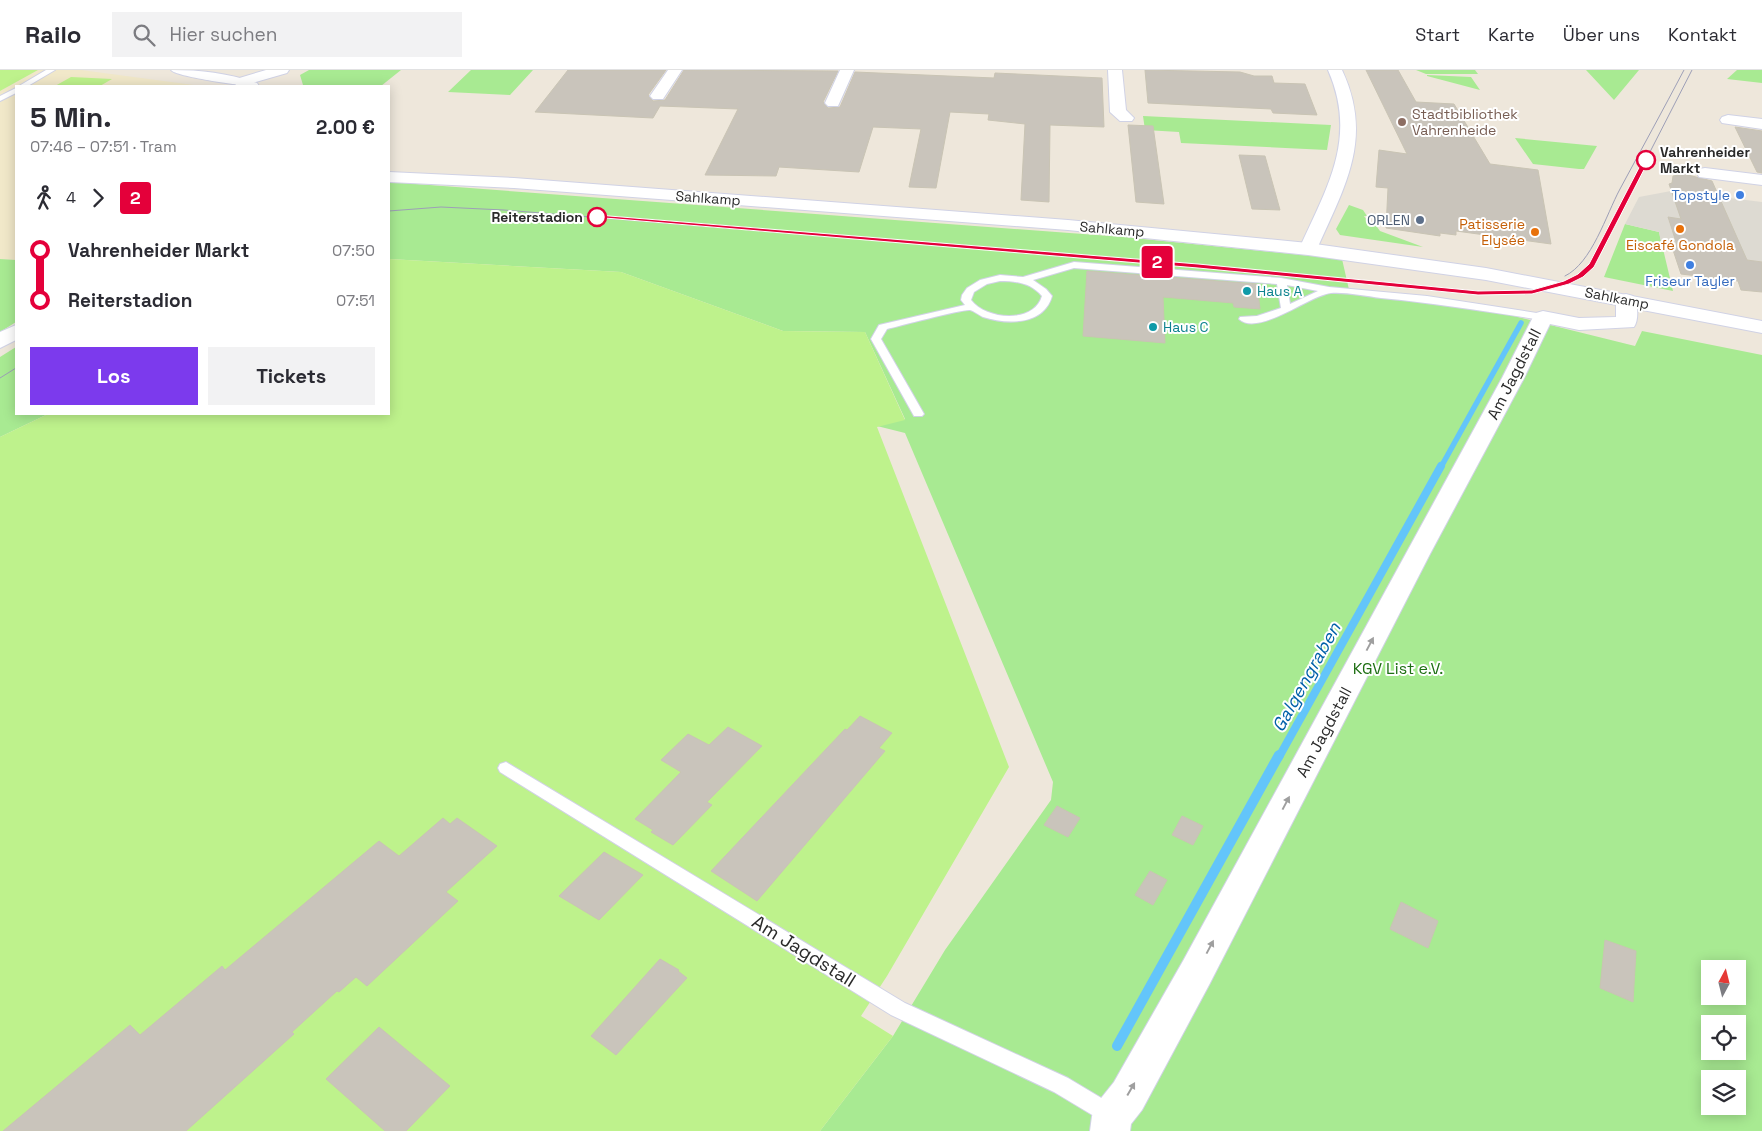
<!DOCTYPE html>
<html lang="de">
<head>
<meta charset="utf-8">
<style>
	:root { --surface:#fff; --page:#f2f2f3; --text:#2b2b33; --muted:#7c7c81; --line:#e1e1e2; --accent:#7c3aed }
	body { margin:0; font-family:"Space Grotesk",sans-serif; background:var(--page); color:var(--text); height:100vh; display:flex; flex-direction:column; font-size:19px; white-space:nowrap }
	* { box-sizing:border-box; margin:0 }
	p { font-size:16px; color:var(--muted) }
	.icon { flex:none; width:28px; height:28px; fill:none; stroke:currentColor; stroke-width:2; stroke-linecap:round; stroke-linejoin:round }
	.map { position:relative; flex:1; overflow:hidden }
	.side { position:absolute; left:15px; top:15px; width:375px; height:330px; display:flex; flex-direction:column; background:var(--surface); border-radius:0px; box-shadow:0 2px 12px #0003 }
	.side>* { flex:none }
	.badge { padding:0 10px; border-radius:4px; font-size:18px; line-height:32px }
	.needle { width:32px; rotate:7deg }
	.fabs { position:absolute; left:1701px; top:890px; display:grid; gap:10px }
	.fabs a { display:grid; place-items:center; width:45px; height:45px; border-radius:0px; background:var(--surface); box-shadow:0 2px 12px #0003; font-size:25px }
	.map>.badge { position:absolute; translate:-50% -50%; box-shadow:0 0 0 2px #fff }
	.legs { display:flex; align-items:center; gap:8px; height:55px; padding:0 15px; font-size:16px }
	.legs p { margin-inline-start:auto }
	.head { display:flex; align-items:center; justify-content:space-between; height:85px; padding:0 15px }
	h1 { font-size:28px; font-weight:600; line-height:38px }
	.button { display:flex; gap:10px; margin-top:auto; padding:10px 15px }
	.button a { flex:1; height:58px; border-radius:0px; background:var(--accent); color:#fff; font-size:20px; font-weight:600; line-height:58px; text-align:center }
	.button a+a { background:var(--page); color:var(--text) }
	ul { padding:0 15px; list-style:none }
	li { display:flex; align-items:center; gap:18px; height:50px; font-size:19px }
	li i { display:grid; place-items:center; width:8px; height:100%; margin:0 6px; background:currentColor }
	li i::after { content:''; width:12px; height:12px; margin:-6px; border:4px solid; border-radius:50%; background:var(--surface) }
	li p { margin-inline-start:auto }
	li:first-child i { background:linear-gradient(#0000 50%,currentColor 0) }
	li:last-child i { background:linear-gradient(currentColor 50%,#0000 0) }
	header { display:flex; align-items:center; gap:30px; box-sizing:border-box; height:70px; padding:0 25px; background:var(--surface); border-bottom:1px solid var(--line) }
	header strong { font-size:24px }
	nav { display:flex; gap:28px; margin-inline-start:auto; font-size:18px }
	.search { width:350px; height:45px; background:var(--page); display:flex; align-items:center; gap:12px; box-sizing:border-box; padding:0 18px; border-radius:0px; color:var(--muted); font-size:19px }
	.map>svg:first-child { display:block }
	.education { fill:#f1e8c9 }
	.green { fill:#a8ea92; fill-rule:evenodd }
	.pitch { fill:#bef28c }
	.plaza { fill:#dddad2 }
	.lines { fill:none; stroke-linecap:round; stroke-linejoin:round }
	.stream-far2 { stroke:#63c5fa; stroke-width:5.5 }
	.stream-far1 { stroke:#63c5fa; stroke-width:8 }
	.stream { stroke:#63c5fa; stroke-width:10 }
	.building { fill:#c9c4bb; stroke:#c9c4b4 }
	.lane-casing { stroke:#d0d2e5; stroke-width:2 }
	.street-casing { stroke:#d0d2e5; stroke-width:2 }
	.secondary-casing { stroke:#d0d2e5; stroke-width:2 }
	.lane { fill:#fff; fill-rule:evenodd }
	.street { fill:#fff; fill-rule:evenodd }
	.secondary { fill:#fff; fill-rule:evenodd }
	.tram { stroke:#9d9fb7; stroke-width:1 }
	.oneway { fill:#9f9f9f }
	.line-1 { fill:#e4003a; stroke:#fff }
	.education-dot { fill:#8d6e63; stroke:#fff; stroke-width:2 }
	.stop-1-dot { fill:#fff; stroke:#e4003a; stroke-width:2.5 }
	.shop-dot { fill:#3f7fe0; stroke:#fff; stroke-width:2 }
	.service-dot { fill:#5c6f8a; stroke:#fff; stroke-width:2 }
	.food-dot { fill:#e8710a; stroke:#fff; stroke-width:2 }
	.culture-dot { fill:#0f9aa8; stroke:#fff; stroke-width:2 }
	.labels { text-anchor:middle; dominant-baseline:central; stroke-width:4; stroke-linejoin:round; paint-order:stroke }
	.far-education-label { font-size:14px; fill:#785e54; stroke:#fff; text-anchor:start }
	.far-stop-label { font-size:14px; font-weight:bold; fill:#2a2a2a; stroke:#fff; text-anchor:start }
	.far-shop-label { font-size:14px; fill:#366cbe; stroke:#fff; text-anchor:end }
	.far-street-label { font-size:14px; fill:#2a2a2a; stroke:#fff }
	.far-service-label { font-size:14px; fill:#4e5e75; stroke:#fff; text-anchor:end }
	.far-food-label { font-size:14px; fill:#c56008; stroke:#fff; text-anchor:end }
	.far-culture-label { font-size:14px; fill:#0d838f; stroke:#fff; text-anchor:start }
	.street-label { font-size:16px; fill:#2a2a2a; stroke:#fff }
	.park-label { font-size:16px; fill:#1e6f13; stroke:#fff }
	.water-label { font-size:18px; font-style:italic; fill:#0060a9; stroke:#fff }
	.near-street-label { font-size:19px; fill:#2a2a2a; stroke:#fff }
</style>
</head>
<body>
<header>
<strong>Railo</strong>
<div class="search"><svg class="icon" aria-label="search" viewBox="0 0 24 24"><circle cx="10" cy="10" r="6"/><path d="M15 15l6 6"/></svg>Hier suchen</div>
<nav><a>Start</a><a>Karte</a><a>Über uns</a><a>Kontakt</a></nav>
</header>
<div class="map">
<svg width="1762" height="1061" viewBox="0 0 1762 1061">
	<rect width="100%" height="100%" fill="#eee7db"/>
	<path class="education" d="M38,0h43l120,16h-185v174l-16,-1v-168z"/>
	<path class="green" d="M309,0h92l-20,16 -78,-1 -3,-10z
		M471,0h62l-23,25 -62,-3z
		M1416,0h59l3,4h-52z
		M1586,0h53l-25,30z
		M1737,0h25v13l-35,-4z
		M1427,5l44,2 9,13 -53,-14z
		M1143,46l188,9 -4,25 -146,-7 -2,-11 -34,-2z
		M1515,68l82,8 -13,23h-5l-46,-5z
		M389,112l734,55 219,22 8,35 77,6 55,8 153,38 7,-15 120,24v776h-942l73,-95 52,-86 106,-150 2,-18 -148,-349 -28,-7 28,-7 -40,-87 -82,-1 -162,-59 -232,-13zM1710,899h28v27h-28zM1710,954h28v27h-28zM1710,1009h28v27h-28z
		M1349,135l14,5 4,6h-3l5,7h5l6,8 43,16 -83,-12 -4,-6z
		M1625,154l34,8 14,59 -69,-14z
		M0,189l16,1v62l-16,10z
		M16,277v67h32l-48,23v-80z"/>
	<path class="pitch" d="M0,0h38l-38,21z
		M71,7l41,2 -12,7h-45z
		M389,189l232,13 162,59 82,1 40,88 -28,7 132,340 -122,209 -26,40 32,20 -73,95h-820v-694l48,-23h341z"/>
	<path class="plaza" d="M1671,121l91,11v60l-22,-3 -72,-41 4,13 15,2 5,14 -31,-4 -2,-11 -34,-8 14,-27z"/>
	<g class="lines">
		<path class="stream-far2" d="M1441,397l80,-144"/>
		<path class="stream-far1" d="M1279,687l162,-291"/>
		<path class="stream" d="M1117,976l162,-291"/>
	</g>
	<path class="building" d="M568,0h98l-18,25 5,6 12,-1 19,-30 154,1 -15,31 5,6 12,-1 15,-35 139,6 1,-5 107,5 2,49 -54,-2 -1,77 -28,-2 4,-76 -37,-4 1,-6 -39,-2 -14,76 -27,-1 12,-58 -48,-2 -14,45 -80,-5 -3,9 -71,-1 33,-66 -78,-3 -7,12 -118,-6z
		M1145,0l95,2 14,4h18l2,7 31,1 12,31 -44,-2 -2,-4 -123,-6z
		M1366,0h32l18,32 38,2 36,60 48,6 13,74 -95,-13v4l-16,-2v3l-54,-8 2,-40 -12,-1 3,-37 28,4z
		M1128,55l25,1 11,78 -28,-2z
		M1735,57l27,4v42l-5,-1z
		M1239,85l26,1 15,54 -28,-1z
		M1684,104l28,7 35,79 15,2v30l-21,-2 -3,-9 -57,-7 -10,-30 6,1 -9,-28 13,2 -12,-35 3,-1 1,-7z
		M1087,201l170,13 3,25 -26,-2 -1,-4 -70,-6 2,46 -82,-7z
		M860,646l32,17 -13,15 6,3 -128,150 -46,-30 134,-142 2,1z
		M728,657l34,19 -55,56 5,3 -39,40 -22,-13 2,-2 -18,-11 46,-47 -20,-12 27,-26 21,11z
		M1057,736l23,12 -12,19 -24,-12z
		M1182,746l21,10 -10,19 -21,-10z
		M443,748l7,6 7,-6 40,28 -51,46 12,9 -91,85 -11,-9 -17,15 -2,-1 -45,41 2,2 -108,97h-183l127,-106 10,10 82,-69 3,4 154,-129 20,15z
		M604,782l39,23 -44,45 -40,-24z
		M1150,801l17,9 -14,25 -18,-10z
		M1401,832l37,19 -10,27 -38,-19z
		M1605,870l31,11 -3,51 -33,-14z
		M660,889l19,11 -1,1 9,7 -71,77 -25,-19z
		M379,957l71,59 -44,45h-21l-59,-52z"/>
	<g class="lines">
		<defs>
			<path id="lane" d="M46,0h9l-27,16h-9z
				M16,18v5l-16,8v-5z
				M1074,192l207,16 48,9 98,9 116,18 5,3 -5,3c-54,-8 -108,-17 -162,-22 -16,-2 -35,-6 -50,-5 -21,2 -73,44 -92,26l1,-2 17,-1 24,-8 -4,-24 -203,-16 -41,12 13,9 6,7c-8,29 -44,29 -69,21 -4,-2 -9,-6 -13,-7 -7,-1 -71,16 -83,19l-6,10 43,75 -2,2h-8l-43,-77 8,-14 86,-20 -4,-5 1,-5 5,-7 13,-8 20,-5 23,2zM1000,211c16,0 31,2 42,15 -8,28 -56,24 -71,4l3,-8 13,-8zM1287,215l31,6 -28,13z
				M506,692l399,241 163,75 50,30 3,7 -3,7 -7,3 -7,-3 -50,-30 -163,-77 -391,-243 -2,-4 2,-4z"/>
			<path id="street" d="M266,0h23l-2,3 -45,13 -6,-1 -2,-3 2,-3z
				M668,0h14l-19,29h-10l-3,-3z
				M840,0h14l-16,36h-10l-3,-3z
				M1108,0h14l4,40 8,8 -2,3h-12l-10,-9z
				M1328,0h14c32,68 3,116 -25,179l-2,4h-14l-2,-4c28,-62 59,-111 29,-179z
				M1728,45l34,4v10l-40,-6 -2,-3 2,-3z
				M1705,98l57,7v10l-63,-8 -2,-4 2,-4z
				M1626,224l7,2c5,7 6,24 1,31l-55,3 -29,-6 -26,54 -94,176 -221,431 -67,125 -11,14 -1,7h-40l2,-15 6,-14 16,-20 69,-121 319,-583 31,-61 3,-4 7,-2 36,7 37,-1v-17l3,-4z"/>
			<path id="secondary" d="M171,0c32,0 55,3 86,13l2,3c-11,1 -83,-9 -88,-16z
				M389,102l125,6 554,42 240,23 178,25 276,53v12l-276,-53 -178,-25 -240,-25 -554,-42 -125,-6z
				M16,255v15l-16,8v-16z"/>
		</defs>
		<use href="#lane" class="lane-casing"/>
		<use href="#street" class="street-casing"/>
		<use href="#secondary" class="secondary-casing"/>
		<use href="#lane" class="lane"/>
		<use href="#street" class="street"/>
		<use href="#secondary" class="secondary"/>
		<path class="tram" d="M389,141l52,-4 63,3 694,56 280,27 54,-1 23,-5 25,-12 12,-10 100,-195
			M1565,206c27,-13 41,-61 55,-87 21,-39 43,-79 64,-119
			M0,308l16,-10"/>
	</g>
	<defs><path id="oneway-solid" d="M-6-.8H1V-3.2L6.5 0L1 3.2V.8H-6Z" transform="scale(1.25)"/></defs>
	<g class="oneway">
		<use href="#oneway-solid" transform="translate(1370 574) rotate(-62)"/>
		<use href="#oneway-solid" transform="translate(1286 733) rotate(-62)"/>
		<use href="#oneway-solid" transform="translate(1210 877) rotate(-62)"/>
		<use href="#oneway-solid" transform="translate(1131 1019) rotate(-60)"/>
	</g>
	<path class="line-1" d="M1646,88l3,2 -55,107 -11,10 -14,7 -37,10 -54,1 -280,-27 -605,-51 4,-2 601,49 280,27 54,-1 32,-9 14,-7 11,-10 54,-104z"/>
	<circle class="education-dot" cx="1402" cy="52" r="5"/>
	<g class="stop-1-dot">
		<circle cx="1646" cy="90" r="9"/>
		<circle cx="597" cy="147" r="9"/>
	</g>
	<g class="shop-dot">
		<circle cx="1740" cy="125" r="5"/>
		<circle cx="1690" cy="195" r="5"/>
	</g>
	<circle class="service-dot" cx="1420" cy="150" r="5"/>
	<g class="food-dot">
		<circle cx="1680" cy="159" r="5"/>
		<circle cx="1535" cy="162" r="5"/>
	</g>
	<g class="culture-dot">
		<circle cx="1247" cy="221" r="5"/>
		<circle cx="1153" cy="257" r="5"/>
	</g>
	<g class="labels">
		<g class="far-education-label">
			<text x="1412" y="44">Stadtbibliothek<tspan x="1412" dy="16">Vahrenheide</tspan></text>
		</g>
		<g class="far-stop-label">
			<text x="1660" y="82">Vahrenheider<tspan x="1660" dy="16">Markt</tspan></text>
			<text x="583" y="147" text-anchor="end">Reiterstadion</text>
		</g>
		<g class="far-shop-label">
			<text x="1730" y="125">Topstyle</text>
			<text x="1690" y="211" text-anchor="middle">Friseur Tayler</text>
		</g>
		<g class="far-street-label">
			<text transform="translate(708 128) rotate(4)">Sahlkamp</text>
			<text transform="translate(1112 159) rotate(5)">Sahlkamp</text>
			<text transform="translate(1617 228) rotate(11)">Sahlkamp</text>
		</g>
		<g class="far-service-label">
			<text x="1410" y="150">ORLEN</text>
		</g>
		<g class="far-food-label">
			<text x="1525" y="154">Patisserie<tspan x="1525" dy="16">Elysée</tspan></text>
			<text x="1680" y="175" text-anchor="middle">Eiscafé Gondola</text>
		</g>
		<g class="far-culture-label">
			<text x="1257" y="221">Haus A</text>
			<text x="1163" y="257">Haus C</text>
		</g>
		<g class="street-label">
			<text transform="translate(1514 304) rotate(-63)">Am Jagdstall</text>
			<text transform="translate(1324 662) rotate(-62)">Am Jagdstall</text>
		</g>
		<g class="park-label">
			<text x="1398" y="598">KGV List e.V.</text>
		</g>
		<g class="water-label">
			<text transform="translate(1306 607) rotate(-61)">Galgengraben</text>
		</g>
		<g class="near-street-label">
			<text transform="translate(804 881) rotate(32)">Am Jagdstall</text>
		</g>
	</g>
</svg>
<div class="fabs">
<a><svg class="needle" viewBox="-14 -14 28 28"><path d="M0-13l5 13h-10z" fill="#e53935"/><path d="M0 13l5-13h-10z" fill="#7c7c81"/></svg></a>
<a><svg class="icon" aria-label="locate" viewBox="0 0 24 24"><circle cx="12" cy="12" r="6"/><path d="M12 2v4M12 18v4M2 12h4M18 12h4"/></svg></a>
<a><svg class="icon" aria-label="layers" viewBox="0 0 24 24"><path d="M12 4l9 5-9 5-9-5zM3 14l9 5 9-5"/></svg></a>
</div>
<b class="badge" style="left:1157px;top:192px;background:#e4003a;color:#fff">2</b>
<section class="side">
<div class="head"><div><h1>5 Min.</h1><p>07:46 – 07:51 · Tram</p></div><b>2.00 €</b></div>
<div class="legs"><svg class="icon" aria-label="walk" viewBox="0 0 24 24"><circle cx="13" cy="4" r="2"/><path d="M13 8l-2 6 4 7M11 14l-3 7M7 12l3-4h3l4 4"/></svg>4<svg class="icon" aria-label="forward" viewBox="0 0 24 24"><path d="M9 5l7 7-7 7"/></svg><b class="badge" style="background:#e4003a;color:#fff">2</b></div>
<ul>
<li><i style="color:#e4003a"></i><b>Vahrenheider Markt</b><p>07:50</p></li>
<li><i style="color:#e4003a"></i><b>Reiterstadion</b><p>07:51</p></li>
</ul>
<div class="button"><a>Los</a><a>Tickets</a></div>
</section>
</div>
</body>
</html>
